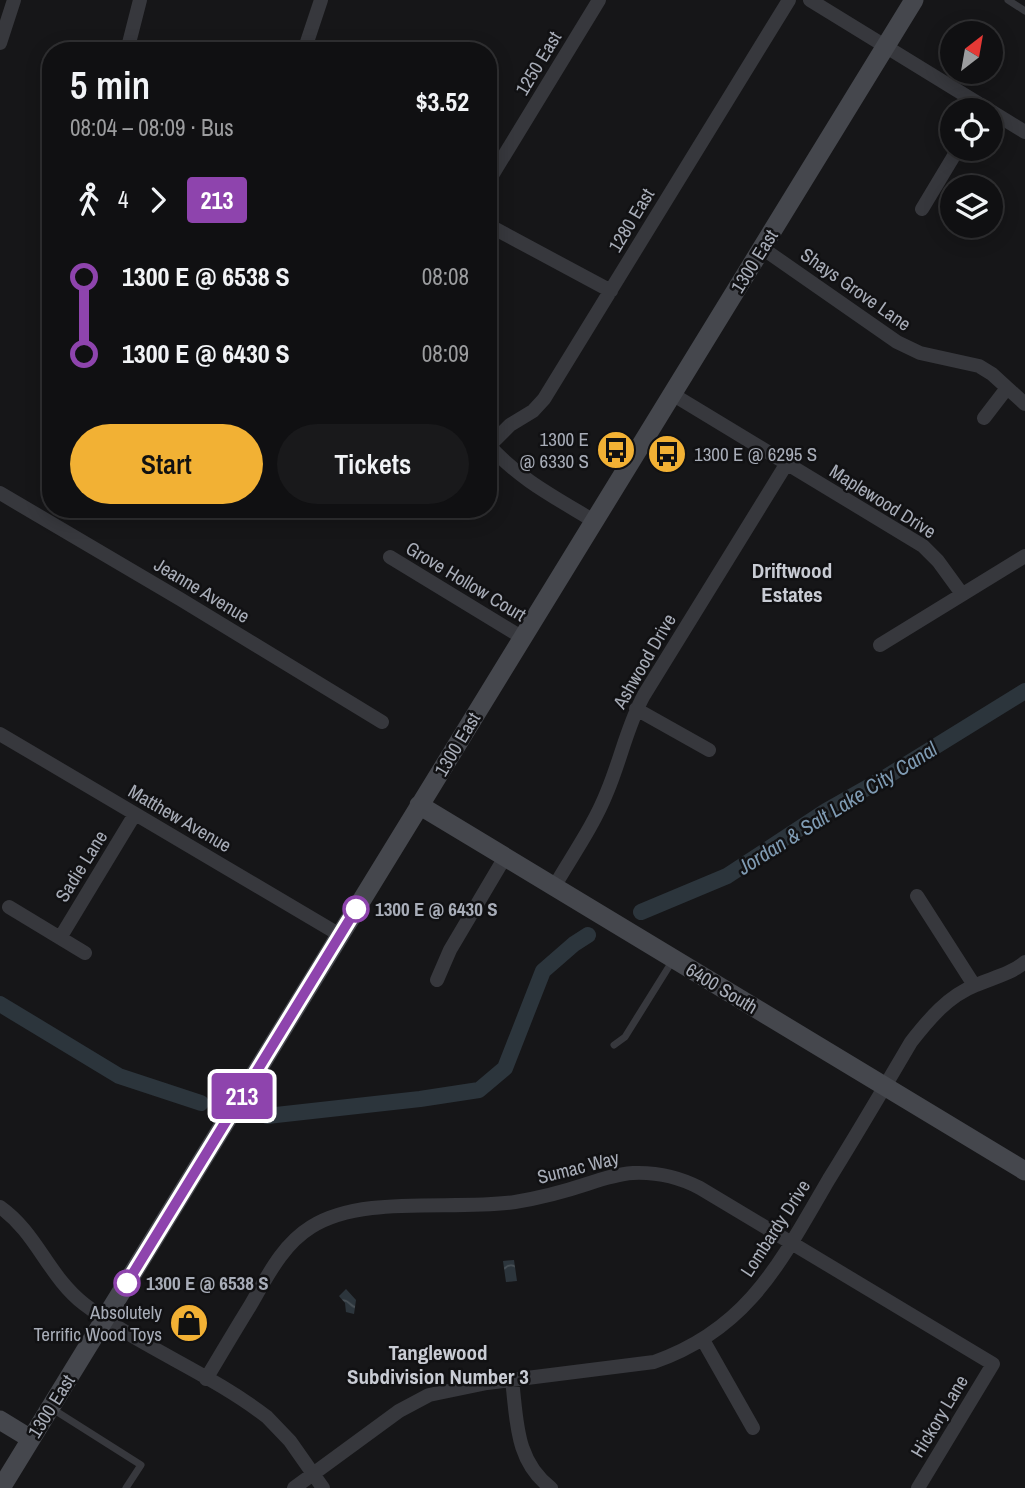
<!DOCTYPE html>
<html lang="en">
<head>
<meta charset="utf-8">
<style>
	:root { --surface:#101012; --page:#19191b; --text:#f1f3f6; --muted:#9c9d9f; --line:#303032; --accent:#f2b134 }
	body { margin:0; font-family:"Archivo Narrow",sans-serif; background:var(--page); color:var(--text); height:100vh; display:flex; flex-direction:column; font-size:26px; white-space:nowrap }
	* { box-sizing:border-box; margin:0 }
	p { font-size:23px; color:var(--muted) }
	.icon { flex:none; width:38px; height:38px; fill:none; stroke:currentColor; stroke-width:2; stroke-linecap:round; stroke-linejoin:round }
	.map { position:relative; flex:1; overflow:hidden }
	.panel { position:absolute; left:42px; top:42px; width:455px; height:476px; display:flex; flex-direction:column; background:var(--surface); border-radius:28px; box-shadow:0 4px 18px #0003,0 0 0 2px var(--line) }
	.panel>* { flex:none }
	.badge { padding:0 14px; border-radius:5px; font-size:24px; line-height:46px }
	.needle { width:46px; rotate:31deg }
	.controls { position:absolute; left:940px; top:21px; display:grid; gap:14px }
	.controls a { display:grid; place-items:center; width:63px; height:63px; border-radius:50%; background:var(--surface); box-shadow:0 4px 18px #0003,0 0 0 2px var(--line); font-size:35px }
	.map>.badge { position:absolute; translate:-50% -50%; box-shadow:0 0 0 4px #fff }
	.legs { display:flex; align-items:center; gap:10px; height:77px; padding:0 28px; font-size:23px }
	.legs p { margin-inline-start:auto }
	.overview { display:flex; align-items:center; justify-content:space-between; height:119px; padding:0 28px }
	h1 { font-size:38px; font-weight:600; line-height:52px }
	.cta { display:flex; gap:14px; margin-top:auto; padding:14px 28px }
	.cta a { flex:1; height:80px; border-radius:42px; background:var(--accent); color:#111; font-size:28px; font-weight:600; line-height:80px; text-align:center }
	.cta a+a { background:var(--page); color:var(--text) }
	ul { padding:0 28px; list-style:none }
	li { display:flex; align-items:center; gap:24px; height:77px; font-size:26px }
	li i { display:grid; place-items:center; width:10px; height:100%; margin:0 9px; background:currentColor }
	li i::after { content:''; width:18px; height:18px; margin:-9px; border:5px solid; border-radius:50%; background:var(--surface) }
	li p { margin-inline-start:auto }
	li:first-child i { background:linear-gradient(#0000 50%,currentColor 0) }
	li:last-child i { background:linear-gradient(currentColor 50%,#0000 0) }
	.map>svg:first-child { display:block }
	.water { fill:url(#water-waves) }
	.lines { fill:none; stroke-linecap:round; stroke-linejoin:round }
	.canal { stroke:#2c353c; stroke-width:16 }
	.lane { stroke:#37383d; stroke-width:7 }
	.street { stroke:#37383d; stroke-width:14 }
	.secondary { stroke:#45474d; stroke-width:19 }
	.line-1-casing { stroke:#fff; stroke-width:16 }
	.line-1 { stroke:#8e44ad; stroke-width:10 }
	.stop-1-dot { fill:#fff; stroke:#8e44ad; stroke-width:3.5 }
	.labels { text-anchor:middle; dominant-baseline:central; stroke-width:5; stroke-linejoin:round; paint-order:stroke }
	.street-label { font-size:19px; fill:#a8adb8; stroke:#111113 }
	.poi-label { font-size:19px; fill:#a8adb8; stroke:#111113; text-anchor:end }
	.stop-label { font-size:19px; font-weight:bold; fill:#a8adb8; stroke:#111113; text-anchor:start }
	.neighbourhood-label { font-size:21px; font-weight:bold; fill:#c9ccd4; stroke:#111113 }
	.water-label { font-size:21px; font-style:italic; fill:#7f9bb3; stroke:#111113 }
</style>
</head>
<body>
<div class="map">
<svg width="1025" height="1488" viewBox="0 0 1025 1488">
	<defs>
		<pattern id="water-waves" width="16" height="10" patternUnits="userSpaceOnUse" patternTransform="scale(1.75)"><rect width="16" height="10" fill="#2c353c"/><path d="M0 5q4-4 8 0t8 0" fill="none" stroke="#485056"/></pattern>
	</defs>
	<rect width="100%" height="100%" fill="#161618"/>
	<path class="water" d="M514,1260l3,21 -11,1 -3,-21z
		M346,1289l10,11 -2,14 -8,-2 -1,-9 -6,-7z"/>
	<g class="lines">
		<path class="canal" d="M641,912l86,-36 99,-65 60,-34 139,-86
			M0,1004l119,72 82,27
			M267,1116l153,-17 59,-9 26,-22 38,-97 31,-27 14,-9"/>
		<path class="lane" d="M1008,0l17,11
			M614,1045l11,-8 48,-77
			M51,1408l90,57 -15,23"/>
		<path class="street" d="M810,0l215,132
			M0,43l14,-43
			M127,51l13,-51
			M304,51l17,-51
			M488,182l111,-182
			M922,209l36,-60
			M488,225l123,66
			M762,248l135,94 23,11 59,13 13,8 33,30
			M672,394l251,152 15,15 24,33
			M984,418l23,-30
			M488,444c29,34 68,54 106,77
			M490,445l20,-20 23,-14 11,-12 245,-399
			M0,493l180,106 202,123
			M390,557l133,81
			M880,645l145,-89
			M636,709l73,41
			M0,734l340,201
			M554,887c18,-31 40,-62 53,-95 14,-33 20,-66 37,-97l143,-232
			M917,896l57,89
			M9,907l76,46
			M60,938l75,-124
			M437,980l13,-30 55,-93
			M0,1207c37,26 48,69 84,97 56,43 126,69 183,113l23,24 33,47
			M703,1340l50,88
			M206,1379c15,-25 29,-49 44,-73 17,-29 32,-61 61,-79 51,-33 143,-16 204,-25 24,-4 48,-10 72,-18 15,-5 30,-10 46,-11 24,-1 46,4 67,15l293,176 -75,124
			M512,1380c5,40 3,81 39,108
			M294,1488l105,-77 30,-16 58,-12 167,-21c95,-33 127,-101 175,-183 28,-45 55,-91 82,-137 18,-23 37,-46 65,-57 16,-7 35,-11 49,-23"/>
		<path class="secondary" d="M419,805l606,366
			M0,1420l31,19
			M1,1488l913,-1488"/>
	</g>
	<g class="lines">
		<defs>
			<path id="line-1" d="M127,1283l229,-374"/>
		</defs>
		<use href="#line-1" class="line-1-casing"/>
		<use href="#line-1" class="line-1"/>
	</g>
	<defs>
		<symbol id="bus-disc" viewBox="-11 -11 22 22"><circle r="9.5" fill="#f2b134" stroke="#111113"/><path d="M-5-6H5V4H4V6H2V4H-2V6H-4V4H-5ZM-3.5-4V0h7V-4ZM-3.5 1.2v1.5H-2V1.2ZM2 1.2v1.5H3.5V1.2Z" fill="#111"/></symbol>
		<symbol id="shop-disc" viewBox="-11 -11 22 22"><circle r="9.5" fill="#f2b134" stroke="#111113"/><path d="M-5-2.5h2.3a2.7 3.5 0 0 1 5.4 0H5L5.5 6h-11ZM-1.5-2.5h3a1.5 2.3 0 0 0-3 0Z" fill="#111"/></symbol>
	</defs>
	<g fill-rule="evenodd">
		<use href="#bus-disc" x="594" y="428" width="44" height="44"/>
		<use href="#bus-disc" x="645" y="432" width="44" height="44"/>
		<use href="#shop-disc" x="167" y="1301" width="44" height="44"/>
	</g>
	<g class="stop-1-dot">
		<circle cx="356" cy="909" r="12"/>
		<circle cx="127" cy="1283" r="12"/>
	</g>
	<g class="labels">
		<g class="street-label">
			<text transform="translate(538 63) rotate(-59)">1250 East</text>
			<text transform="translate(631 220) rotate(-59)">1280 East</text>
			<text transform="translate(754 261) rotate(-58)">1300 East</text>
			<text transform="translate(856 289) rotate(35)">Shays Grove Lane</text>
			<text transform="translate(883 501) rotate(32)">Maplewood Drive</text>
			<text transform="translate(466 581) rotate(31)">Grove Hollow Court</text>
			<text transform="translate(202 590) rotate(31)">Jeanne Avenue</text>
			<text transform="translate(644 661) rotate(-60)">Ashwood Drive</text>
			<text transform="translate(457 744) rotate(-59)">1300 East</text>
			<text transform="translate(180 818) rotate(30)">Matthew Avenue</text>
			<text transform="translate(81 866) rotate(-58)">Sadie Lane</text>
			<text transform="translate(722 988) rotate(31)">6400 South</text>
			<text transform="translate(578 1167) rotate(-14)">Sumac Way</text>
			<text transform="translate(775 1228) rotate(-57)">Lombardy Drive</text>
			<text transform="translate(51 1406) rotate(-58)">1300 East</text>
			<text transform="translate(939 1416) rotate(-59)">Hickory Lane</text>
		</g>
		<g class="poi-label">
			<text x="589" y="439">1300 E<tspan x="589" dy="22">@ 6330 S</tspan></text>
			<text x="694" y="454" text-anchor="start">1300 E @ 6295 S</text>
			<text x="162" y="1312">Absolutely<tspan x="162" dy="22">Terrific Wood Toys</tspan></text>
		</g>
		<g class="stop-label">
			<text x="375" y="909">1300 E @ 6430 S</text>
			<text x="146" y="1283">1300 E @ 6538 S</text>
		</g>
		<g class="neighbourhood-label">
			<text x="792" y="570">Driftwood<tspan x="792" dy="24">Estates</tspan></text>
			<text x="438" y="1352">Tanglewood<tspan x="438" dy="24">Subdivision Number 3</tspan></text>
		</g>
		<g class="water-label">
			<text transform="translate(837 808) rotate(-32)">Jordan &amp; Salt Lake City Canal</text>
		</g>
	</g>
</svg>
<div class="controls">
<a><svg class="needle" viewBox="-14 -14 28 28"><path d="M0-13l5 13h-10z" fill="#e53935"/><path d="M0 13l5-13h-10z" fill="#9c9d9f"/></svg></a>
<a><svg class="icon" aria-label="locate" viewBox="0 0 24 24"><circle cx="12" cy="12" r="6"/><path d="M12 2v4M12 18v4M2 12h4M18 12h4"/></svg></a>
<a><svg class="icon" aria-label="layers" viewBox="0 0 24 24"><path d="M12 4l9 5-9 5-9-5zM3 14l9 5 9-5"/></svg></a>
</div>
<b class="badge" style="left:242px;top:1096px;background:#8e44ad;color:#fff">213</b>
<section class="panel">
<div class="overview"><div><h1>5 min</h1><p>08:04 – 08:09 · Bus</p></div><b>$3.52</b></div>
<div class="legs"><svg class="icon" aria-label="walk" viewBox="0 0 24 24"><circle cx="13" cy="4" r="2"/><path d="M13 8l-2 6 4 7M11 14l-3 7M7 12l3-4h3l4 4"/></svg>4<svg class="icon" aria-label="forward" viewBox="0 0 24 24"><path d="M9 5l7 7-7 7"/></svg><b class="badge" style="background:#8e44ad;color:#fff">213</b></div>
<ul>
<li><i style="color:#8e44ad"></i><b>1300 E @ 6538 S</b><p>08:08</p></li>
<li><i style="color:#8e44ad"></i><b>1300 E @ 6430 S</b><p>08:09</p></li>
</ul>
<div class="cta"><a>Start</a><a>Tickets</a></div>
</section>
</div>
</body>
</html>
